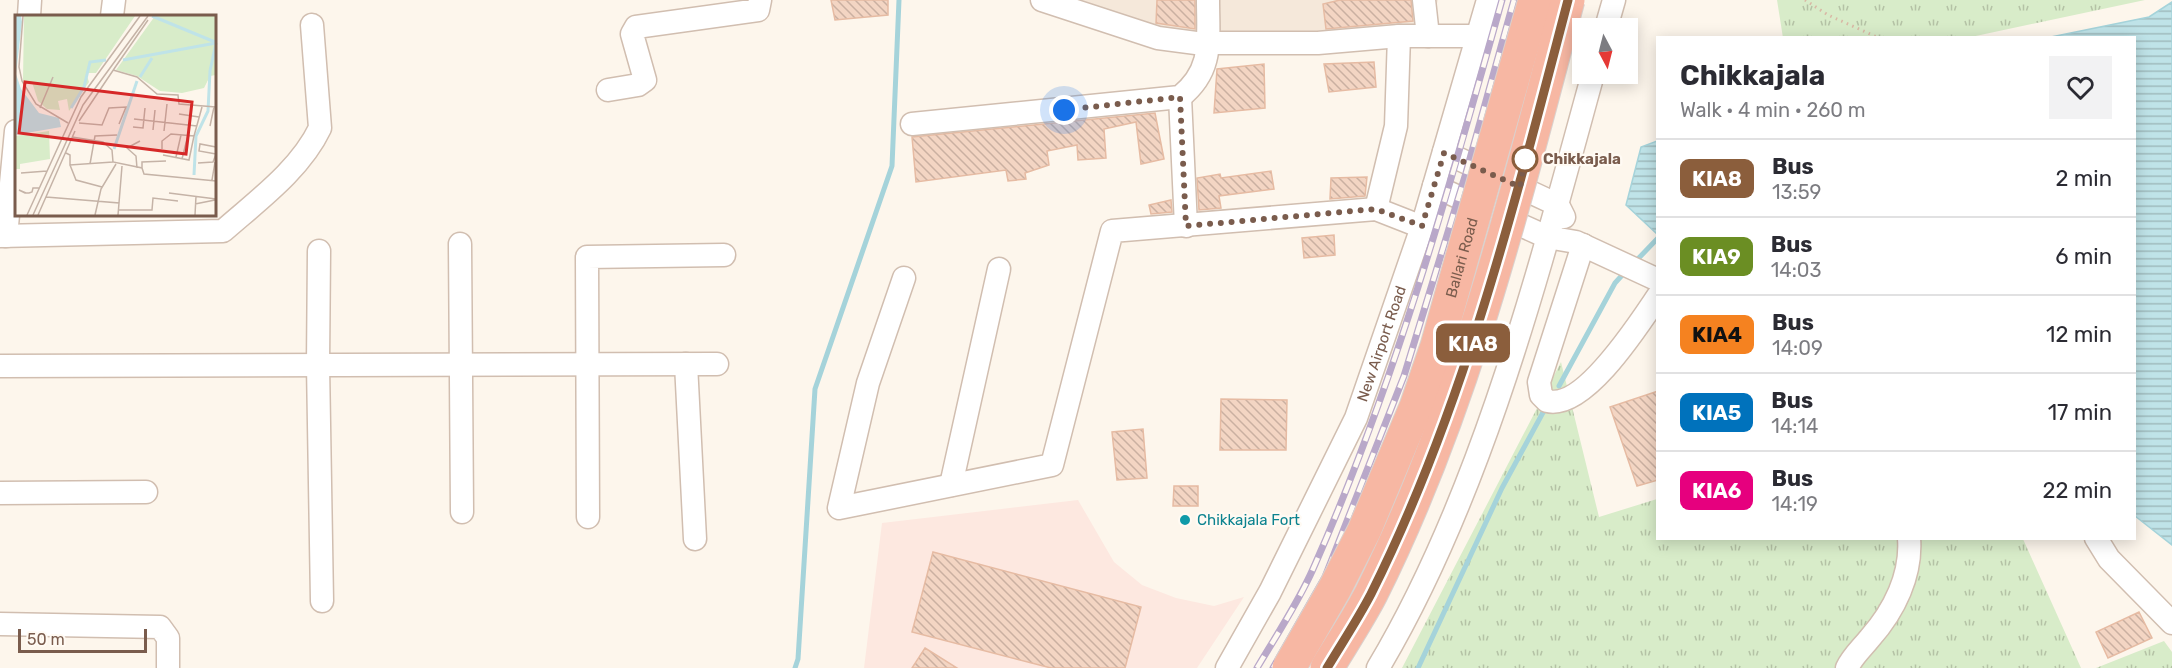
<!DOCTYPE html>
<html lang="en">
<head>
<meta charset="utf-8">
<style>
	:root { --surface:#fff; --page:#f2f2f3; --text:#2b2b33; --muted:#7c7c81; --line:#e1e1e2 }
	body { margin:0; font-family:Rubik,sans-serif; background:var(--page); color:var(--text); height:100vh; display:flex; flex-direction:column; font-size:22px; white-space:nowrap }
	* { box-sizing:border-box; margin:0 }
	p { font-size:20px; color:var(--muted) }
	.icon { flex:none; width:33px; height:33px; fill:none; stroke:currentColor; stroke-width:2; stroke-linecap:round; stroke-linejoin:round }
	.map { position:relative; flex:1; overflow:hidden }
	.side { position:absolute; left:1656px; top:36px; width:480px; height:504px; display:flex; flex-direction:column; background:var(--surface); border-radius:0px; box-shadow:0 3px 15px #0003 }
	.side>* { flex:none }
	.badge { padding:0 12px; border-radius:9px; font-size:21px; line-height:39px }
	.needle { width:39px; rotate:173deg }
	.fabs { position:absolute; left:1572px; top:18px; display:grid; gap:12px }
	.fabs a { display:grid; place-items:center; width:66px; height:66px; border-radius:0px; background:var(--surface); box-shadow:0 3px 15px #0003; font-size:30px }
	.scale { position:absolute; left:18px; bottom:15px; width:129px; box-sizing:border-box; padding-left:6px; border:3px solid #7a5c4d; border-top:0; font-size:16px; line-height:21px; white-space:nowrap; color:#7a5c4d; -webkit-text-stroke:4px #fffaf3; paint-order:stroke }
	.you { position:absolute; width:30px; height:30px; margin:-15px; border:4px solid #fff; border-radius:50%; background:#1a73e8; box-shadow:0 0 0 9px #1a73e833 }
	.map>.badge { position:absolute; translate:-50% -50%; box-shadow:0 0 0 3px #fff }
	.round { display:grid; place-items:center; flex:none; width:63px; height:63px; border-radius:0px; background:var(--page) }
	.headline { display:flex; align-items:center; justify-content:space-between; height:102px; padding:0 24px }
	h1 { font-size:28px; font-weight:700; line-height:45px }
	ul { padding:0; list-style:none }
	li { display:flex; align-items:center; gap:18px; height:78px; padding:0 24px; border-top:2px solid var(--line) }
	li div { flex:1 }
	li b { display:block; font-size:22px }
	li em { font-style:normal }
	li .badge { min-width:66px; font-weight:700; text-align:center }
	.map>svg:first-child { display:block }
	.residential { fill:#f5e8da }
	.commercial { fill:#fde8e0 }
	.grass { fill:url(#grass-tufts) }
	.water { fill:url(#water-rules); stroke:#a5d3da; stroke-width:1.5 }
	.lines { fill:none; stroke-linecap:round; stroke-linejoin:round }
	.stream { stroke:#a5d3da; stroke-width:5 }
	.building { fill:url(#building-back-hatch); stroke:#e6bba3; stroke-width:1.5 }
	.minor-casing { stroke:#d1beb0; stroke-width:25 }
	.path { stroke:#d9b8a5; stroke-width:3; stroke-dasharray:1.5 4.5; stroke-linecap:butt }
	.minor { stroke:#fff; stroke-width:22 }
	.rail-casing { stroke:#b9a8c9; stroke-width:7 }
	.rail { stroke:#fffaf3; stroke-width:4.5; stroke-dasharray:14; stroke-linecap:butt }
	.highway-bridge-casing { stroke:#dad1cd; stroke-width:35; stroke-linecap:butt }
	.highway-bridge { stroke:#f7b7a3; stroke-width:33 }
	.line-casing { stroke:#fff; stroke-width:14 }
	.line { stroke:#8b5e3c; stroke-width:9 }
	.walk { stroke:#7a5c4d; stroke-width:6; stroke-dasharray:0 10.8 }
	.stop-dot { fill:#fff; stroke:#8b5e3c; stroke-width:3 }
	.culture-dot { fill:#0f9aa8; stroke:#fffaf3; stroke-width:2 }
	.labels { text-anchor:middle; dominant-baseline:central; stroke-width:4.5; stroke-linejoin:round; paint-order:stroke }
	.stop-label { font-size:15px; font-weight:bold; fill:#7a5c4d; stroke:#fffaf3; text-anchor:start }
	.street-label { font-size:15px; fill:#7a5c4d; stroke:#fffaf3 }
	.culture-label { font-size:15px; fill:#0d838f; stroke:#fffaf3; text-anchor:start }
	.inset-river { fill:none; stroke:#bfe3e8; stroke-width:3 }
	.inset-road { fill:none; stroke:#c5b3a7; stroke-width:1.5 }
	.view { fill:#d62828; fill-opacity:0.15; stroke:#d62828; stroke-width:3 }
	.inset-edge { fill:none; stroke:#7a5c4d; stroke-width:3 }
</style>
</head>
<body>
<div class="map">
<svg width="2172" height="668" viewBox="0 0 2172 668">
	<defs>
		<pattern id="grass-tufts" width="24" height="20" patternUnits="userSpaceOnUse" patternTransform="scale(1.5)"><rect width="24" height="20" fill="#d8ecc9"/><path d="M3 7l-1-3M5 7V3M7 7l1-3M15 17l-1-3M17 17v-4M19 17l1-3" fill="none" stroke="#b4c2a5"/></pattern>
		<pattern id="water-rules" width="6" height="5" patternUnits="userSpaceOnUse" patternTransform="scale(1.5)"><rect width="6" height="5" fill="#bfe3e8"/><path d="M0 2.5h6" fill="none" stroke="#a0bbbe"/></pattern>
		<pattern id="building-back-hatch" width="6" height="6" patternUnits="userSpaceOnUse" patternTransform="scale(1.5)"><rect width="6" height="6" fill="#f3d5c3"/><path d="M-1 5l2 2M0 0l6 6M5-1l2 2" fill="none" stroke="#cab0a1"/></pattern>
	</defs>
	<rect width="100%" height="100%" fill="#fdf6ec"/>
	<path class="residential" d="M1072,0h366l-10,36 -73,4 -234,-14z"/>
	<path class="commercial" d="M1078,500l36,62 28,23 34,13 38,8 30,-9 -47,71h-333l18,-145z"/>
	<path class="grass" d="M1777,0h368l-174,37 -188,1z
		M1561,362l38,155 58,-18 1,39 365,1 58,129h-679z
		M2164,641l8,11v16h-76z"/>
	<path class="water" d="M2172,2v543l-37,-29 -1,-478 -83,-1 98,-20z
		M1657,141v93l-31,-29 15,-58z"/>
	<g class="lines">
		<path class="stream" d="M1634,263l24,-25
			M1559,386l56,-103 10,-11
			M795,668l3,-9 17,-270 77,-223 7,-166
			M1418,668l84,-180 44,-81"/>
	</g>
	<path class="building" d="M831,0h57v15l-53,5z
		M1157,0h38v29l-39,-6z
		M1340,0h71l2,21 -87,8 -3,-25z
		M1374,62l2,25 -47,5 -5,-28z
		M1264,64l1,44 -51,5 3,-44z
		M1155,113l9,46 -23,5 -5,-42 -32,7 2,29 -28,2 -1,-15 -30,6 2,14 -24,8 1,6 -18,2 -2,-11 -90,12 -4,-45z
		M1271,171l3,18 -55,7 2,12 -22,2 -2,-32 23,-4 1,4z
		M1367,177l-2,19 -35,3 1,-21z
		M1171,200l1,12 -21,2 -2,-9z
		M1334,235l1,20 -31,3 -2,-20z
		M1658,391v89l-21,6 -27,-79z
		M1221,399l66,1 -1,50h-66z
		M1143,429l4,49 -30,2 -5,-48z
		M1174,486h24v20h-25z
		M933,552l208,55 -16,61h-74l-139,-36z
		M2139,612l13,26 -44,20 -12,-26z
		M925,648l32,20h-45z"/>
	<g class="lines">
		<defs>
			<g id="minor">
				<path d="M1042,0l116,38 38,5h122l81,-7h81"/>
				<path d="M1424,0l4,36"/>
				<path d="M29,16l1,-16"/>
				<path d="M112,16l2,-16"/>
				<path d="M1606,28l8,-28"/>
				<path d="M608,90l30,-5 7,-5 -13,-46 4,-7 122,-17 2,-10"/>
				<path d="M1180,97l6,129"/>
				<path d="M912,124l268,-27c34,-27 28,-57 28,-97"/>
				<path d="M1444,152l114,53 6,12"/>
				<path d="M1434,186l113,51 29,5 82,38"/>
				<path d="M1376,209l20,-83 3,-90"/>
				<path d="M0,236l223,-5c34,-30 77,-61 97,-103l-8,-103"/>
				<path d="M6,236l10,-105"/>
				<path d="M460,244l2,268"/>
				<path d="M1583,245l-44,137 2,13 6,6c37,10 92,-77 111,-105"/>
				<path d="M319,251l-1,114 4,236"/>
				<path d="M904,278l-36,105 -29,125 213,-43 60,-234 264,-22 46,18"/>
				<path d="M686,364l9,175"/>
				<path d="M0,366l717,-2"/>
				<path d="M951,485l48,-216"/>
				<path d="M0,493l146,-1"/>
				<path d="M588,517l-1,-260 137,-2"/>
				<path d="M2096,538l13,21 63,64"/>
				<path d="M0,624l160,3 8,11v30"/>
				<path id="s1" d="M1227,668l43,-76 86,-174 66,-191 66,-227"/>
				<path d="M1378,668c105,-176 161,-398 215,-594"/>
				<path d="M1847,668c5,-11 15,-20 23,-30 24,-27 42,-63 39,-100"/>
			</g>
		</defs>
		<use href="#minor" class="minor-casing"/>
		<path class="path" d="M1805,0l23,15 51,23"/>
		<use href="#minor" class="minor"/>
		<defs>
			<path id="rail" d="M1257,668c19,-32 41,-65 56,-99 81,-183 135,-376 189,-569
				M1273,668l52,-91 79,-201 62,-203 48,-173"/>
		</defs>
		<use href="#rail" class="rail-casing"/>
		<use href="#rail" class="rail"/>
		<defs>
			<g id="highway-bridge">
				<path id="s2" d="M1289,668l46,-80 29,-57 52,-124 21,-61 98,-346"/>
				<path d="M1327,668c15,-25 31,-49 44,-74 94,-188 143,-392 197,-594"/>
			</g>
		</defs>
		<use href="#highway-bridge" class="highway-bridge-casing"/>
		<use href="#highway-bridge" class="highway-bridge"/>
	</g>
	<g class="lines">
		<defs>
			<path id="line" d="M1327,668c15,-25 31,-49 44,-74 94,-188 144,-392 197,-594"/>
		</defs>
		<use href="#line" class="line-casing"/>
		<use href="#line" class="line"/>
		<path class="walk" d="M1064,110l116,-13 6,129 190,-17 46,17 22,-73 76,34 5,-28"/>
	</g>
	<circle class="stop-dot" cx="1525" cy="159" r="12"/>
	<circle class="culture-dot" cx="1185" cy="520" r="6"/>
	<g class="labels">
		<g class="stop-label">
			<text x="1543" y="159">Chikkajala</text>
		</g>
		<g class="street-label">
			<text stroke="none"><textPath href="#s2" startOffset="447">Ballari Road</textPath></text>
			<text stroke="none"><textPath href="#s1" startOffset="360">New Airport Road</textPath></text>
		</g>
		<g class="culture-label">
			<text x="1197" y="520">Chikkajala Fort</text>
		</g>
	</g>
	<g transform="translate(15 15)">
		<rect width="201" height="201" fill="#fdf6ec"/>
		<path d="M9,1h111l-39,57h-10l3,9 -20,29 -2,-12 -9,2 2,9 -13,-1 -9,-8 -6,-19 -7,2 -2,-4zM34,116l1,28 -30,5v5h-5v-33z" fill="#d8ecc9"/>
		<path d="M140,1h61v59l-6,1 -6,12 -22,5 -22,-2 -23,-15 -21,-6z" fill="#d8ecc9"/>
		<path d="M0,1h6l1,6 -6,52 5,15 18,24 20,5 2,9 -46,8z" fill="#bfe3e8"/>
		<path class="inset-river" d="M137,1l63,26M108,45l93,-17M125,62l12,-19M56,93l13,-21 6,-25 16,-2M99,134l23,-68M179,160l2,-39 12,-25 2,-40 6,-28"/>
		<path class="inset-road" d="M8,1l-4,51 3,14 14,23 32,19M101,51l32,-46M98,55l24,7 20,17 21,1 1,9 37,3M25,93l13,-31M164,99l20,3M119,104l63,7M64,106l37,-55M64,108l23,2 7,-17 17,-1 -7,17M195,111l4,-19M118,112l10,1 2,-20M138,115l2,-20M149,116l3,-27M179,121l8,-29M57,122l31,5 9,8 1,12 29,6 2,6 72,7M147,134v-8l9,-7 23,2 -5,24 -26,-5M51,138l4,2v10l43,-3M201,139l-17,-3 1,-7 16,3M161,142l5,-22M167,144l6,-24M183,148l15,-1 3,-8M75,149l5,-28 22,-1M55,150l6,15 26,7M122,153l-1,-12 -9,-8 13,-7M127,153v-6l24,-1M6,158l26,-2M197,165l3,-18M11,178l-7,-3 6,3h4l3,-1 1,-4h6M154,178l47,6M31,182l73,6 -1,12M104,188l3,-37M180,189l20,-4M104,195h33l1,-12 25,3M12,200l54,-118 59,-81M18,200l50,-110 65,-89M23,200l37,-84M80,200l6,-26 15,-25M180,200l1,-19"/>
		<path class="view" d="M10,67l167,20 -6,52 -167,-21z"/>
		<rect width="201" height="201" class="inset-edge"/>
	</g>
</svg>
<div class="fabs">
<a><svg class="needle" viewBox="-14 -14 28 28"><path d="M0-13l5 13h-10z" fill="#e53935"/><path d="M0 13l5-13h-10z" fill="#7c7c81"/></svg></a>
</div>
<div class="scale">50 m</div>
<div class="you" style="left:1064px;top:110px"></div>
<b class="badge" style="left:1473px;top:343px;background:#8b5e3c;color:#fff">KIA8</b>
<section class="side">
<div class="headline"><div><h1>Chikkajala</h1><p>Walk · 4 min · 260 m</p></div><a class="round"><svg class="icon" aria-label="heart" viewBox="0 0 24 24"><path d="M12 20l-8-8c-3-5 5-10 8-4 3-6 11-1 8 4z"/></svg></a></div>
<ul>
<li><span class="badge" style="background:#8b5e3c;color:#fff">KIA8</span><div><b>Bus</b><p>13:59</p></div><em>2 min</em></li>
<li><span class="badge" style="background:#6b8e23;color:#fff">KIA9</span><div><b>Bus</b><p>14:03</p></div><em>6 min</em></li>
<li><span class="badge" style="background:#f58220;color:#111">KIA4</span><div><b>Bus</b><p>14:09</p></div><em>12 min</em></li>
<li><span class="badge" style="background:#0072bc;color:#fff">KIA5</span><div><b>Bus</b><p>14:14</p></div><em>17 min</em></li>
<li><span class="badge" style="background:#e6007e;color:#fff">KIA6</span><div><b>Bus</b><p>14:19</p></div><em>22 min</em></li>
</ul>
</section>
</div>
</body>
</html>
